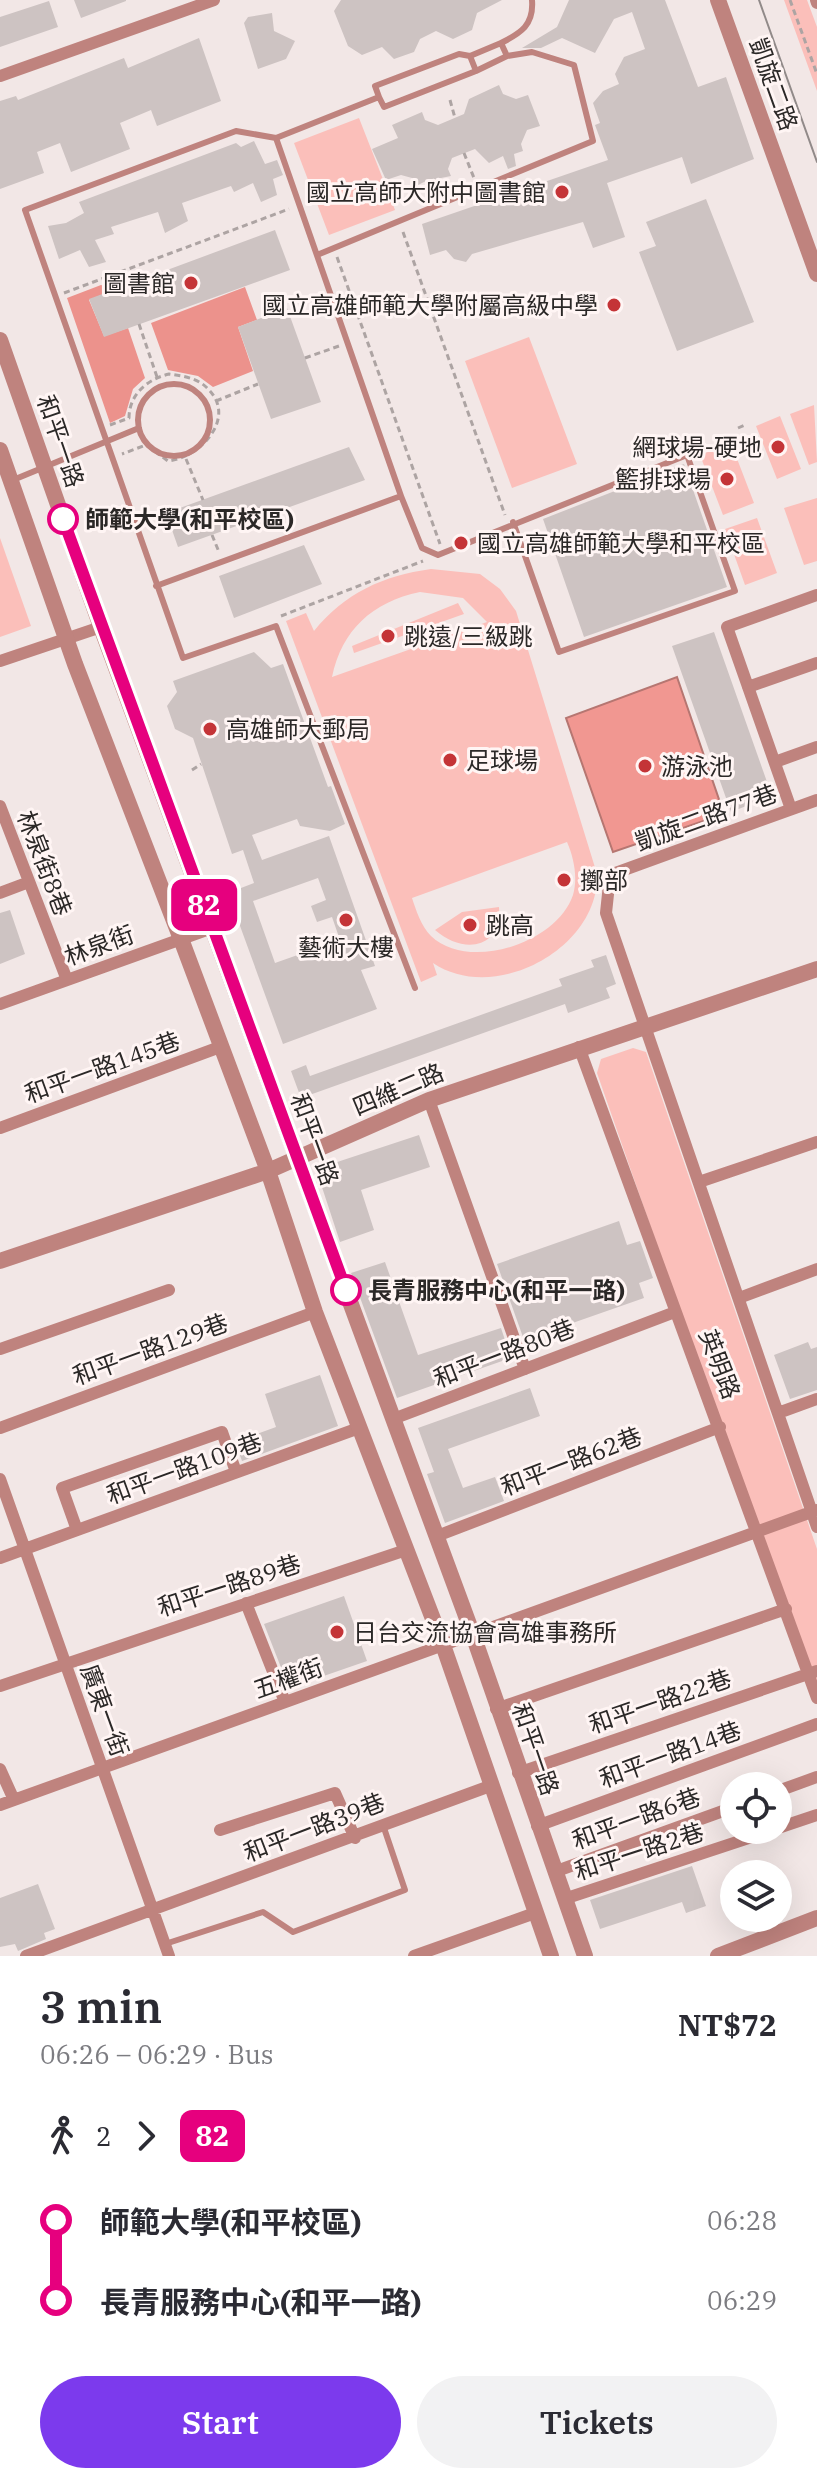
<!DOCTYPE html>
<html lang="en">
<head>
<meta charset="utf-8">
<style>
	:root { --surface:#fff; --page:#f2f2f3; --text:#2b2b33; --muted:#7c7c81; --accent:#7c3aed }
	body { margin:0; font-family:"IBM Plex Serif","Noto Sans TC",serif; background:var(--page); color:var(--text); height:100vh; display:flex; flex-direction:column; font-size:30px; white-space:nowrap }
	* { box-sizing:border-box; margin:0 }
	p { font-size:26px; color:var(--muted) }
	.icon { flex:none; width:44px; height:44px; fill:none; stroke:currentColor; stroke-width:2; stroke-linecap:round; stroke-linejoin:round }
	.map { position:relative; height:1956px; overflow:hidden }
	.details { display:flex; flex-direction:column; background:var(--surface); flex:1 }
	.details>* { flex:none }
	.badge { padding:0 16px; border-radius:12px; font-size:28px; line-height:52px }
	.controls { position:absolute; left:720px; top:1772px; display:grid; gap:16px }
	.controls a { display:grid; place-items:center; width:72px; height:72px; border-radius:50%; background:var(--surface); box-shadow:0 8px 32px #0002; font-size:40px }
	.map>.badge { position:absolute; translate:-50% -50%; box-shadow:0 0 0 4px #fff }
	.legs { display:flex; align-items:center; gap:12px; height:88px; padding:0 40px; font-size:26px }
	.legs p { margin-inline-start:auto }
	.overview { display:flex; align-items:center; justify-content:space-between; height:136px; padding:0 40px }
	h1 { font-size:44px; font-weight:600; line-height:60px }
	.cta { display:flex; gap:16px; margin-top:auto; padding:16px 40px }
	.cta a { flex:1; height:92px; border-radius:48px; background:var(--accent); color:#fff; font-size:32px; font-weight:600; line-height:92px; text-align:center }
	.cta a+a { background:var(--page); color:var(--text) }
	ul { padding:0 40px; list-style:none }
	li { display:flex; align-items:center; gap:28px; height:80px; font-size:30px }
	li i { display:grid; place-items:center; width:12px; height:100%; margin:0 10px; background:currentColor }
	li i::after { content:''; width:20px; height:20px; margin:-10px; border:6px solid; border-radius:50%; background:var(--surface) }
	li p { margin-inline-start:auto }
	li:first-child i { background:linear-gradient(#0000 50%,currentColor 0) }
	li:last-child i { background:linear-gradient(currentColor 50%,#0000 0) }
	.map>svg:first-child { display:block }
	.green { fill:#fbbfba; fill-rule:evenodd }
	.forest { fill:#ec928c }
	.water { fill:#f19791; stroke:#b67671; stroke-width:2 }
	.building { fill:#cdc3c2; fill-rule:evenodd }
	.lines { fill:none; stroke-linecap:round; stroke-linejoin:round }
	.path { stroke:#ada4a3; stroke-width:3; stroke-dasharray:6 4; stroke-linecap:butt }
	.service { stroke:#bf837e; stroke-width:6 }
	.minor { stroke:#bf837e; stroke-width:12 }
	.tertiary { stroke:#bf837e; stroke-width:16 }
	.tram { stroke:#918a89; stroke-width:2 }
	.line-1-casing { stroke:#fff; stroke-width:18 }
	.line-1 { stroke:#e6007e; stroke-width:12 }
	.poi-dot { fill:#c43437; stroke:#fff5f4; stroke-width:3 }
	.stop-1-dot { fill:#fff; stroke:#e6007e; stroke-width:4 }
	.labels { text-anchor:middle; dominant-baseline:central; stroke-width:6; stroke-linejoin:round; paint-order:stroke }
	.street-label { font-size:24px; fill:#2b2827; stroke:#fff5f4 }
	.poi-label { font-size:24px; fill:#2b2827; stroke:#fff5f4; text-anchor:start }
	.stop-label { font-size:24px; font-weight:bold; fill:#2b2827; stroke:#fff5f4; text-anchor:start }
</style>
</head>
<body>
<div class="map">
<svg width="817" height="1956" viewBox="0 0 817 1956">
	<rect width="100%" height="100%" fill="#f2e7e6"/>
	<path class="green" d="M784,0h23l10,27v64z
		M359,118l36,92 -66,25 -35,-92z
		M529,337l48,127 -65,24 -47,-127z
		M814,405l3,57 -8,3 -19,-51z
		M780,416l21,53 -24,10 -21,-53z
		M731,443l23,60 -31,12 -23,-60z
		M817,498v63l-13,4 -20,-57z
		M757,518l20,55 -32,12 -20,-56z
		M0,538l31,88 -31,11z
		M431,569l49,5 20,15 16,22 81,263c3,74 -102,131 -164,89l4,12 -16,7 -135,-361 20,-8 8,18c31,-38 68,-55 117,-62zM420,592l43,6 24,24 -155,55c10,-47 40,-75 88,-85zM567,842c7,16 11,36 6,53 -16,48 -104,77 -142,41 -10,-10 -15,-26 -19,-38z
		M458,603l6,11 -110,39 -2,-7z
		M499,907c3,43 -37,47 -64,23l27,-18z
		M633,1048l13,4 171,497v155l-220,-631 4,-14z"/>
	<path class="forest" d="M101,285l15,4 -27,11 15,36 24,-8 17,50 -12,11 -8,27 -15,7 -43,-125z
		M245,287l12,33 -19,7 15,44 -40,16 -15,-11 -30,-6 -17,-47z"/>
	<path class="water" d="M677,677l47,137 -111,38 -47,-134z"/>
	<path class="building" d="M74,0h52v1l-45,17z
		M341,0h161l-25,13 -5,17 -19,9 -17,-8 -16,8 -6,13 -20,7 -12,-12 -20,8 -14,-9 -14,-35z
		M569,0h96l33,87 28,-10 28,82 -63,25 -9,-27 -75,26 18,54 -32,11 -10,-26 -111,32 -6,8 -12,-3 -8,-9 -16,5 -8,-31 186,-64 -13,-35 5,-2 -7,-20 10,-12 16,-7 -4,-10 9,-17 21,-8 -13,-37 -18,7 -19,34 -33,-15 -21,10h-19l35,-21z
		M49,1l9,26 -58,20v-30z
		M272,13l2,18 21,10 -9,18 -28,10 -14,-46 4,-6z
		M199,38l22,63 -64,25 -6,-16 -31,13 10,26 -59,23 -11,-29 -23,9 7,21 -44,16v-88l16,-5 2,4 106,-42 4,10z
		M499,85l4,9 13,5 12,-4 12,31 -13,4 -6,14 2,7 -9,3 2,12 -8,3 -5,-13 -14,7 -14,-14 -23,9 -4,11 3,7 -15,3 3,19 -4,2 -9,-19 -10,5 -4,-8 -11,-3 -15,5 -14,-31 26,-11 -6,-13 30,-13 3,8 13,5 26,-11 5,-15z
		M254,141l11,23 12,-4 6,15 -10,4 4,16 -16,7 -8,-19 -19,9 -3,-6 -49,17 6,18 -23,12 -7,-21 -47,15 3,7 -19,6 11,22 -17,5 -9,-17 -21,9 -11,-33 18,-3 18,-10 -5,-11 157,-59 5,4z
		M706,199l48,123 -77,29 -38,-99 17,-6 -10,-24z
		M275,230l15,40 -186,67 -15,-38z
		M287,308l34,94 -50,17 -33,-92z
		M349,447l16,33 -187,67 -12,-34z
		M684,464l43,123 -143,50 -41,-118z
		M304,545l18,39 -88,34 -15,-42z
		M714,632l58,164 -41,16 -59,-166z
		M254,652l17,16 12,-4 45,123 3,-1 14,38 -15,7 -30,-5 -3,-7 -45,16 10,25 67,-24 46,130 -14,4 16,39 -94,35 -55,-151 26,-10 -11,-33 -11,4 -39,-116 -18,-9 -8,-23 10,-14 -4,-11zM318,878l8,22 -15,6 6,16 15,-5 8,23 -65,23 -22,-62z
		M10,910l15,44 -25,10v-51z
		M606,955l10,29 -10,4 4,10 -42,15 -3,-9 -264,94 -10,-27 15,-6 4,11 252,-90 -3,-7 35,-12 -3,-7z
		M419,1135l11,32 -69,23 13,40 -34,12 -24,-73z
		M619,1221l8,24 13,-4 13,37 -14,5 5,15 -120,42 -27,-76z
		M385,1262l33,93 83,-27 6,18 -6,2 4,12 -108,38 -46,-125z
		M808,1342l3,7 6,-2v43l-27,9 -16,-44z
		M320,1375l18,51 -96,35 -7,-19 41,-15 -11,-33z
		M530,1388l10,28 -92,33 15,39 32,-11 9,24 -59,22 -18,-49 7,-2 -16,-44z
		M344,1596l23,65 -78,27 -25,-64z
		M692,1866l14,40 -20,7 -4,-11 -82,27 -10,-29z
		M38,1884l17,45 -11,4 2,6 -28,12 -3,-7 -15,3v-49z"/>
	<g class="lines">
		<path class="path" d="M790,0l27,74
			M450,100l5,18
			M464,153l10,25
			M403,232l102,283
			M337,257l103,287
			M119,272l6,14
			M64,293l225,-84
			M139,324l18,53
			M305,358l34,-12
			M216,401l42,-17
			M110,425l19,-7c0,-24 19,-39 40,-44 14,2 30,4 40,16 28,29 -10,68 -41,71l-22,-16 -24,9
			M738,428l9,-4
			M186,459l17,41
			M212,535l7,17
			M281,616l142,-55
			M192,770l9,-6"/>
		<path class="service" d="M501,43c20,-10 33,-18 31,-43
			M470,56l31,-13 6,13 -31,15
			M379,97l5,10 92,-36 -6,-15 -11,-2 -84,32 4,11 -103,41 -40,-7 -211,79 158,448 93,-32 139,362
			M317,255l276,-114 -19,-76 -42,-13 -25,4
			M138 420a36 36 0 1 1 72 0a36 36 0 1 1-72 0Z
			M13,480l126,-52
			M401,496l21,52 16,7 249,-100 48,136 -176,61 -46,-130
			M156,586l245,-90 -125,-358
			M165,1944l98,-32 30,20 112,-42 -22,-65"/>
		<path class="minor" d="M816,0l1,3
			M0,76l214,-76
			M0,661l101,-34
			M748,687l69,-24
			M775,762l42,-15
			M817,800l-207,75 -4,38 211,614
			M0,806l67,174
			M791,809l-64,-182 90,-32
			M0,893l29,-11
			M0,1004l212,-76
			M579,1047l238,651
			M429,1100l96,269
			M0,1128l220,-81
			M699,1182l118,-40
			M739,1298l78,-29
			M0,1349l169,-59
			M778,1413l39,-14
			M393,1419l282,-107
			M0,1428l315,-116
			M0,1479l169,477
			M77,1530l-15,-42 160,-56 14,40
			M437,1536l283,-109
			M0,1558l359,-130
			M246,1603l39,99
			M0,1686l406,-136
			M496,1709l290,-100
			M0,1769l14,31
			M518,1773l299,-102
			M778,1791l39,-14
			M0,1805l817,-295
			M537,1826l280,-102
			M778,1828l39,-13
			M220,1830l115,-37 20,45
			M554,1872l180,-65
			M564,1899l209,-69
			M26,1956l464,-170
			M414,1956l121,-43"/>
		<path class="tertiary" d="M718,0l99,274
			M0,340l101,287 372,1008 112,321
			M0,450l75,214 106,275 87,232 47,141 128,333 108,311
			M0,1261l268,-90 161,-71 388,-131
			M718,1956l99,-38"/>
		<path class="tram" d="M759,0l58,162"/>
	</g>
	<g class="lines">
		<defs>
			<path id="line-1" d="M63,519l283,771"/>
		</defs>
		<use href="#line-1" class="line-1-casing"/>
		<use href="#line-1" class="line-1"/>
	</g>
	<g class="poi-dot">
		<circle cx="562" cy="192" r="8"/>
		<circle cx="191" cy="283" r="8"/>
		<circle cx="614" cy="305" r="8"/>
		<circle cx="778" cy="447" r="8"/>
		<circle cx="727" cy="479" r="8"/>
		<circle cx="461" cy="543" r="8"/>
		<circle cx="388" cy="636" r="8"/>
		<circle cx="210" cy="729" r="8"/>
		<circle cx="450" cy="760" r="8"/>
		<circle cx="645" cy="766" r="8"/>
		<circle cx="564" cy="880" r="8"/>
		<circle cx="346" cy="920" r="8"/>
		<circle cx="470" cy="925" r="8"/>
		<circle cx="337" cy="1632" r="8"/>
	</g>
	<g class="stop-1-dot">
		<circle cx="63" cy="519" r="14"/>
		<circle cx="346" cy="1290" r="14"/>
	</g>
	<g class="labels">
		<g class="street-label">
			<text transform="translate(774 84) rotate(70)">凱旋二路</text>
			<text transform="translate(61 441) rotate(71)">和平一路</text>
			<text transform="translate(706 817) rotate(-20)">凱旋二路77巷</text>
			<text transform="translate(45 863) rotate(69)">林泉街8巷</text>
			<text transform="translate(99 945) rotate(-20)">林泉街</text>
			<text transform="translate(102 1067) rotate(-20)">和平一路145巷</text>
			<text transform="translate(398 1089) rotate(-23)">四維二路</text>
			<text transform="translate(315 1139) rotate(70)">和平一路</text>
			<text transform="translate(150 1349) rotate(-20)">和平一路129巷</text>
			<text transform="translate(504 1353) rotate(-21)">和平一路80巷</text>
			<text transform="translate(720 1364) rotate(69)">英明路</text>
			<text transform="translate(571 1461) rotate(-21)">和平一路62巷</text>
			<text transform="translate(184 1468) rotate(-20)">和平一路109巷</text>
			<text transform="translate(229 1585) rotate(-18)">和平一路89巷</text>
			<text transform="translate(288 1678) rotate(-20)">五權街</text>
			<text transform="translate(660 1701) rotate(-19)">和平一路22巷</text>
			<text transform="translate(105 1710) rotate(70)">廣東一街</text>
			<text transform="translate(536 1749) rotate(71)">和平一路</text>
			<text transform="translate(670 1754) rotate(-20)">和平一路14巷</text>
			<text transform="translate(636 1818) rotate(-20)">和平一路6巷</text>
			<text transform="translate(314 1827) rotate(-21)">和平一路39巷</text>
			<text transform="translate(639 1851) rotate(-18)">和平一路2巷</text>
		</g>
		<g class="poi-label">
			<text x="546" y="192" text-anchor="end">國立高師大附中圖書館</text>
			<text x="175" y="283" text-anchor="end">圖書館</text>
			<text x="598" y="305" text-anchor="end">國立高雄師範大學附屬高級中學</text>
			<text x="762" y="447" text-anchor="end">網球場-硬地</text>
			<text x="711" y="479" text-anchor="end">籃排球場</text>
			<text x="477" y="543">國立高雄師範大學和平校區</text>
			<text x="404" y="636">跳遠/三級跳</text>
			<text x="226" y="729">高雄師大郵局</text>
			<text x="466" y="760">足球場</text>
			<text x="661" y="766">游泳池</text>
			<text x="580" y="880">擲部</text>
			<text x="486" y="925">跳高</text>
			<text x="346" y="947" text-anchor="middle">藝術大樓</text>
			<text x="353" y="1632">日台交流協會高雄事務所</text>
		</g>
		<g class="stop-label">
			<text x="85" y="519">師範大學(和平校區)</text>
			<text x="368" y="1290">長青服務中心(和平一路)</text>
		</g>
	</g>
</svg>
<div class="controls">
<a><svg class="icon" aria-label="locate" viewBox="0 0 24 24"><circle cx="12" cy="12" r="6"/><path d="M12 2v4M12 18v4M2 12h4M18 12h4"/></svg></a>
<a><svg class="icon" aria-label="layers" viewBox="0 0 24 24"><path d="M12 4l9 5-9 5-9-5zM3 14l9 5 9-5"/></svg></a>
</div>
<b class="badge" style="left:204px;top:905px;background:#e6007e;color:#fff">82</b>
</div>
<section class="details">
<div class="overview"><div><h1>3 min</h1><p>06:26 – 06:29 · Bus</p></div><b>NT$72</b></div>
<div class="legs"><svg class="icon" aria-label="walk" viewBox="0 0 24 24"><circle cx="13" cy="4" r="2"/><path d="M13 8l-2 6 4 7M11 14l-3 7M7 12l3-4h3l4 4"/></svg>2<svg class="icon" aria-label="forward" viewBox="0 0 24 24"><path d="M9 5l7 7-7 7"/></svg><b class="badge" style="background:#e6007e;color:#fff">82</b></div>
<ul>
<li><i style="color:#e6007e"></i><b>師範大學(和平校區)</b><p>06:28</p></li>
<li><i style="color:#e6007e"></i><b>長青服務中心(和平一路)</b><p>06:29</p></li>
</ul>
<div class="cta"><a>Start</a><a>Tickets</a></div>
</section>
</body>
</html>
